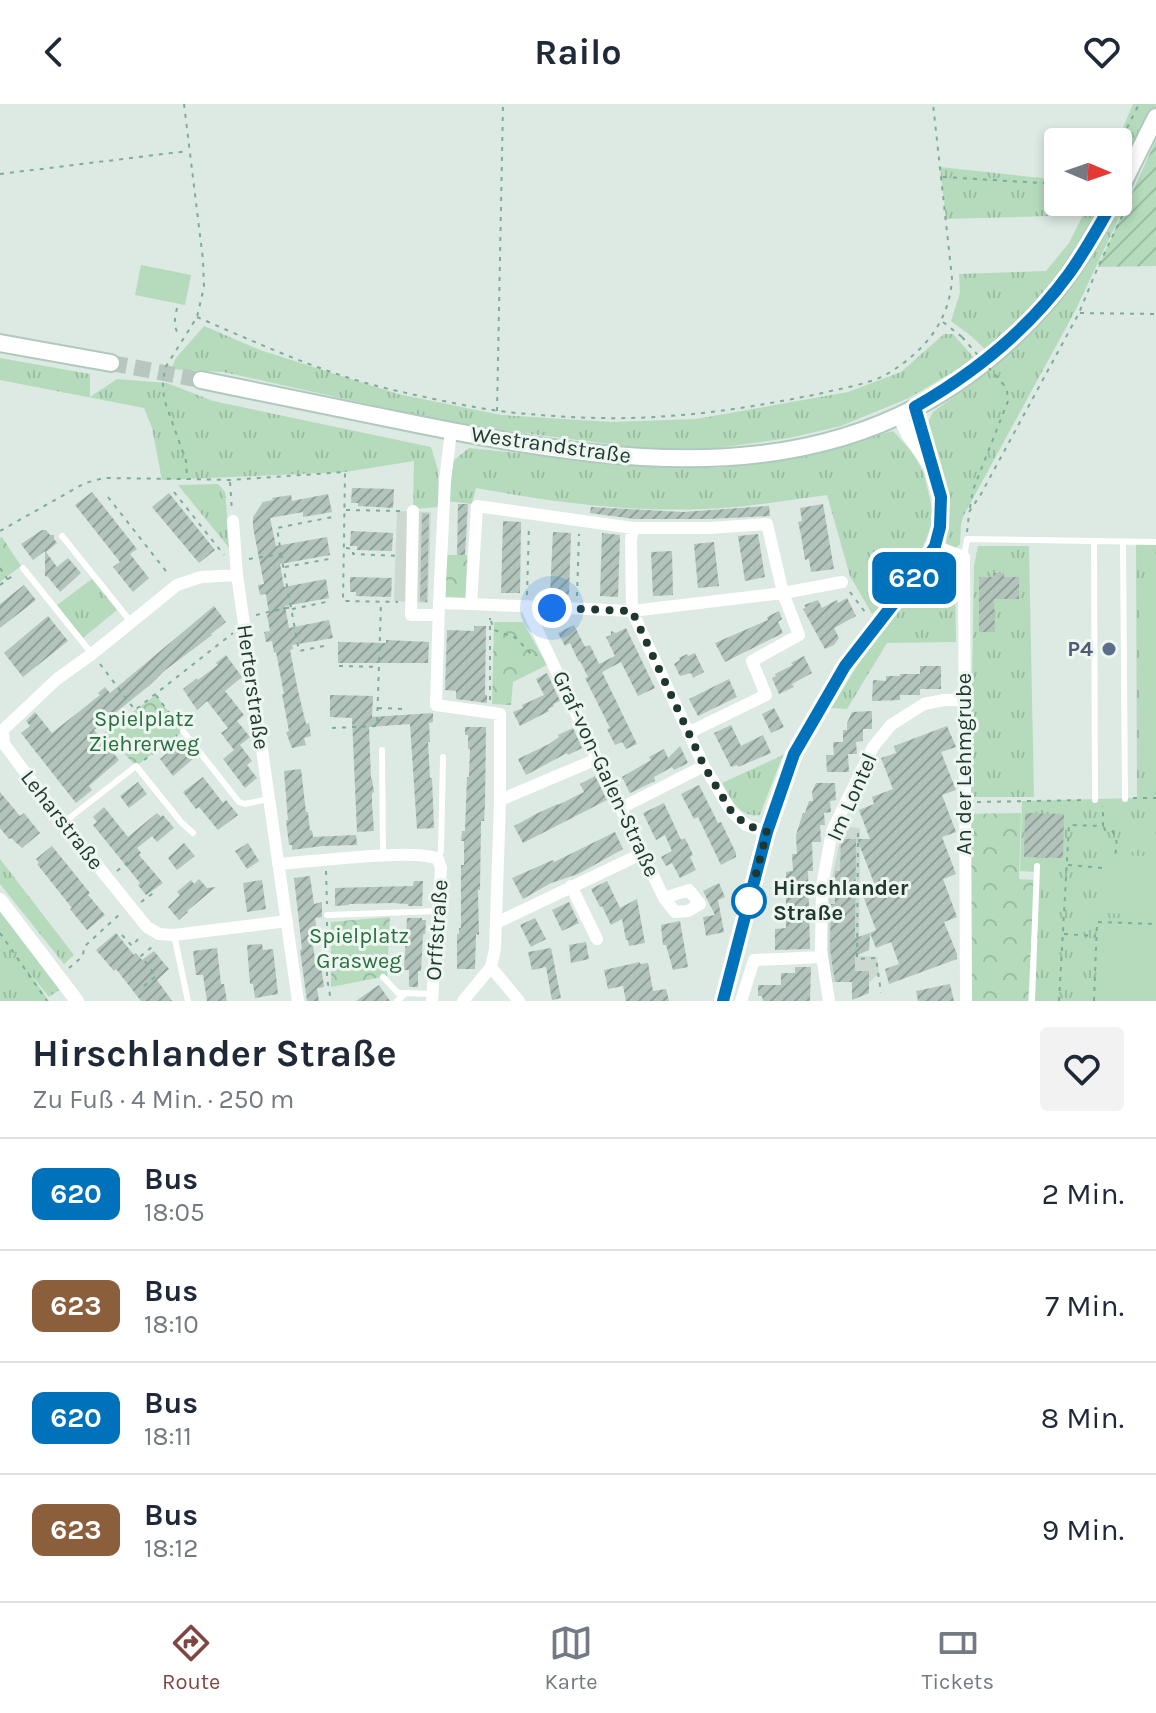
<!DOCTYPE html>
<html lang="de">
<head>
<meta charset="utf-8">
<style>
	:root { --surface:#fff; --page:#f2f2f3; --text:#1f2937; --muted:#747a83; --line:#e0e1e3; --accent:#7e4742 }
	body { margin:0; font-family:Karla,sans-serif; background:var(--page); color:var(--text); height:100vh; display:flex; flex-direction:column; font-size:30px; white-space:nowrap }
	* { box-sizing:border-box; margin:0 }
	p { font-size:26px; color:var(--muted) }
	.icon { flex:none; width:44px; height:44px; fill:none; stroke:currentColor; stroke-width:2; stroke-linecap:round; stroke-linejoin:round }
	.map { position:relative; height:897px; overflow:hidden }
	.panel { display:flex; flex-direction:column; background:var(--surface); flex:1 }
	.panel>* { flex:none }
	.badge { padding:0 16px; border-radius:12px; font-size:28px; line-height:52px }
	.needle { width:52px; rotate:92deg }
	.controls { position:absolute; left:1044px; top:24px; display:grid; gap:16px }
	.controls a { display:grid; place-items:center; width:88px; height:88px; border-radius:8px; background:var(--surface); box-shadow:0 4px 12px #0003; font-size:40px }
	.you { position:absolute; width:40px; height:40px; margin:-20px; border:6px solid #fff; border-radius:50%; background:#1a73e8; box-shadow:0 0 0 12px #1a73e833 }
	.map>.badge { position:absolute; translate:-50% -50%; box-shadow:0 0 0 4px #fff }
	.round { display:grid; place-items:center; flex:none; width:84px; height:84px; border-radius:8px; background:var(--page) }
	.overview { display:flex; align-items:center; justify-content:space-between; height:136px; padding:0 32px }
	h1 { font-size:38px; font-weight:700; line-height:60px }
	ul { padding:0; list-style:none }
	li { display:flex; align-items:center; gap:24px; height:112px; padding:0 32px; border-top:2px solid var(--line) }
	li div { flex:1 }
	li b { display:block; font-size:30px }
	li em { font-style:normal }
	li .badge { min-width:88px; font-weight:700; text-align:center }
	header { display:flex; justify-content:space-between; align-items:center; height:104px; padding:0 32px; background:var(--surface); font-size:36px; font-weight:700 }
	.menu { display:flex; justify-content:space-around; align-items:center; height:112px; border-top:2px solid var(--line); background:var(--surface); font-size:22px; color:var(--muted) }
	.menu a { display:grid; justify-items:center; gap:4px }
	.menu .active { color:var(--accent) }
	.map>svg:first-child { display:block }
	.built { fill:#cbd9d1 }
	.grass { fill:url(#grass-tufts) }
	.forest { fill:url(#forest-crowns) }
	.garden { fill:url(#garden-furrows) }
	.pitch { fill:#b5dbbc }
	.building { fill:url(#building-hatch) }
	.lines { fill:none; stroke-linecap:round; stroke-linejoin:round }
	.secondary-tunnel { stroke:#b7c6bf; stroke-width:16; stroke-dasharray:16 8; stroke-linecap:butt }
	.secondary-casing { stroke:#b0c9be; stroke-width:20 }
	.path { stroke:#7dad9a; stroke-width:2; stroke-dasharray:4 6; stroke-linecap:butt }
	.service { stroke:#fff; stroke-width:6 }
	.minor { stroke:#fff; stroke-width:12 }
	.tertiary { stroke:#fff; stroke-width:14 }
	.secondary { stroke:#fff; stroke-width:16 }
	.path-bridge { stroke:#7dad9a; stroke-width:2; stroke-dasharray:4 6; stroke-linecap:butt }
	.line-casing { stroke:#fff; stroke-width:18 }
	.line { stroke:#0072bc; stroke-width:12 }
	.walk { stroke:#1f382f; stroke-width:8; stroke-dasharray:0 14.4 }
	.service-dot { fill:#5c6f8a; stroke:#edf6f1; stroke-width:3 }
	.stop-dot { fill:#fff; stroke:#0072bc; stroke-width:4 }
	.labels { text-anchor:middle; dominant-baseline:central; stroke-width:6; stroke-linejoin:round; paint-order:stroke }
	.street-label { font-size:22px; fill:#1f382f; stroke:#edf6f1 }
	.service-label { font-size:22px; font-weight:bold; fill:#4e5e75; stroke:#edf6f1; text-anchor:end }
	.park-label { font-size:22px; fill:#296f3e; stroke:#edf6f1 }
	.stop-label { font-size:22px; font-weight:bold; fill:#1f382f; stroke:#edf6f1; text-anchor:start }
</style>
</head>
<body>
<header><svg class="icon" aria-label="back" viewBox="0 0 24 24"><path d="M15 5l-7 7 7 7"/></svg>Railo<svg class="icon" aria-label="heart" viewBox="0 0 24 24"><path d="M12 20l-8-8c-3-5 5-10 8-4 3-6 11-1 8 4z"/></svg></header>
<div class="map">
<svg width="1156" height="897" viewBox="0 0 1156 897">
	<defs>
		<pattern id="grass-tufts" width="24" height="20" patternUnits="userSpaceOnUse" patternTransform="scale(2)"><rect width="24" height="20" fill="#b5dbbc"/><path d="M3 7l-1-3M5 7V3M7 7l1-3M15 17l-1-3M17 17v-4M19 17l1-3" fill="none" stroke="#9bbda2"/></pattern>
		<pattern id="forest-crowns" width="20" height="18" patternUnits="userSpaceOnUse" patternTransform="scale(2)"><rect width="20" height="18" fill="#b5dbbc"/><path d="M2 6a3 3 0 1 1 6 0M12 15a3 3 0 1 1 6 0" fill="none" stroke="#9bbda2"/></pattern>
		<pattern id="garden-furrows" width="10" height="10" patternUnits="userSpaceOnUse" patternTransform="scale(2)"><rect width="10" height="10" fill="#b5dbbc"/><path d="M-1 1l2-2M0 10L10 0M9 11l2-2" fill="none" stroke="#9bbda2"/></pattern>
		<pattern id="building-hatch" width="6" height="6" patternUnits="userSpaceOnUse" patternTransform="scale(2)"><rect width="6" height="6" fill="#b2c4bb"/><path d="M-1 1l2-2M0 6l6-6M5 7l2-2" fill="none" stroke="#90a098"/></pattern>
	</defs>
	<rect width="100%" height="100%" fill="#dde9e3"/>
	<path class="built" d="M397,407l34,1 -3,91 -34,-2z
		M843,722l17,2 -1,128 18,1 2,17 -10,8h-37l-4,-24 1,-66z"/>
	<path class="grass" d="M1133,0h23v9l-38,80 -1,-51z
		M1154,31l-25,62 -54,114 -111,204 -3,9 -1,20 -4,4 -6,-1 -4,-4 2,-31 -2,-25 -16,-45 -4,-16 7,-14 54,-39 39,-35 36,-44z
		M940,63l118,13v22h55l-59,92 -69,55 -14,-13 -20,-15 9,-28 -1,-19 87,-3 23,-28 14,-28 -137,4z
		M204,222l56,24 138,44 103,21 111,7 84,-3 152,-27 53,-20 43,-38h9l22,25 -66,39 -68,28 -52,12 -71,10 -70,1 -133,-17 -71,-11 -221,-49 -52,-3 5,-11z
		M0,254l90,16v23l27,-18 50,4 46,18 218,46 7,23 1,37 -26,2 1,-48 -69,11 -183,8 -10,-52 -8,-20 -144,-28z
		M893,327l21,23 10,20 9,38 -3,17 -8,20 -32,47 -18,18 -22,-38 -23,-81c-40,5 -82,13 -123,14 -77,3 -153,-7 -228,-21l-4,16 -26,-3 8,-41 15,-12 152,16 97,4 77,-12z
		M218,380l7,8 5,57 -52,-64z
		M1136,438h20v459h-124l4,-129 -16,-1 2,-70 115,-3z
		M978,442h51l5,251h-64l4,-231z
		M935,461h14l6,8 1,69 -69,1 -40,66 -16,-1 40,-65z
		M92,475l25,31 -34,28 -26,-33z
		M783,651l-23,60c-21,3 -28,-15 -38,-32z
		M0,755l74,96 -10,9 -64,-80z
		M0,797l62,87 -13,9 -21,-26 21,30h-49z"/>
	<path class="forest" d="M2,433l19,29 -21,16v-44z
		M446,451h21l-1,43h-20z
		M494,518h29l24,43 -34,17 -2,23 -19,-1z
		M156,591l27,36 -47,35 -32,-33z
		M1021,709l-2,66 16,1 -7,121h-64l3,-187z
		M390,813l-3,59 -56,11v-65z"/>
	<path class="garden" d="M1156,36v126l-58,1z"/>
	<path class="pitch" d="M141,161l50,10 -6,30 -50,-10z
		M1140,476h16v180h-15z
		M1104,751l52,1v59l-54,-2z
		M1099,820l57,2v75h-60z"/>
	<path class="building" d="M352,384l42,1 -1,19 -35,-2v-3h-7z
		M92,388l45,57 -7,5 19,24 -16,14 -20,-25 7,-5 -45,-57z
		M169,389l46,57 -16,13 -47,-56z
		M328,390l4,18 -29,5v-5l-33,6 6,28 51,-9 3,18 -50,9 4,23 42,-8 3,19 -44,8 4,22 40,-8 4,18 -41,7 1,4 -3,1 8,41 8,33 3,-1 2,13 -7,2 2,7 -14,3 -6,-16 3,-1 -7,-37h2l-8,-42 -2,1 -2,-12 -6,1 -2,-10 6,-1 -3,-16 2,-1 -3,-20 -6,1 -2,-10 6,-1 -11,-57v-10l10,-15 10,-2 -1,-2 19,-3 1,6z
		M458,400h10l-3,51h-8z
		M823,400l11,65 -23,3 -2,-13 -4,1 -4,-25 -3,-13 4,-1 -2,-13z
		M769,402l1,10 -61,3h-75l-44,-6 1,-6 92,5z
		M422,409l7,1 -2,88 -7,-1z
		M503,417l18,1 -1,71h-19z
		M42,426h4l4,5h4v4l3,4 -11,9 11,15 11,-9 13,15 -21,19 -12,-15 -3,-1v-25l-12,9 -12,-16z
		M351,427l42,2 -1,18 -35,-1v-4h-7z
		M553,428l18,1 -2,62 -19,-1z
		M602,429l18,2 -2,62 -18,-1z
		M758,430l7,43 -20,4 -7,-45z
		M714,438l5,44 -21,2 -4,-44z
		M672,447l1,44 -20,1 -2,-44z
		M994,469h10v4h15v22h-25l1,33h-16v-55h14z
		M350,473l42,1 -1,19 -35,-1v-4h-6z
		M24,481l12,15 -36,28v-24z
		M847,494l9,18 -22,12 5,10 -5,7 -9,4 -22,-40 3,-1 -2,-3 14,-5 4,8 15,-8 1,3z
		M214,502l12,16 -15,12 1,1 -48,36 -14,14 -56,45 25,30 -30,26 3,4 -16,13 -55,-70 9,-7 -4,-5 9,-9 17,21 48,-38 -2,-2 7,-6 5,6z
		M779,507l3,8 -4,3 5,11 -58,29 -10,-19 53,-23 -1,-3z
		M48,512l20,25 -45,36 -19,-24z
		M574,521l11,22 5,-2 9,19 16,-8 -9,-19 5,-2v-4l5,2 10,-5 29,60 -17,8 -17,-34 -19,10 35,72 -11,5 -4,-7 -7,3 -8,-16 3,-1 -25,-50 3,-1 -8,-16 -1,1 -9,-19 -5,3 -7,-13z
		M474,522h12l-1,69h2v8l-31,-4v-8l-11,-1 2,-60 27,1z
		M386,536l43,2 -1,21h-90v-21l48,1z
		M695,549l9,19 -11,6 -2,-5 -11,3 -6,-12 6,-4 -1,-2 8,-4 1,2z
		M226,551l16,22 -17,14 19,24 -7,6 13,16 -10,8 12,16 -5,4 10,13 -12,10 -22,-29 11,-9 -13,-17 7,-5 -21,-27 -10,9 -14,-21 14,-11 1,2 20,-15 -2,-2z
		M804,552l8,17 -20,11 2,3 -15,7 -7,-16 4,-2 -1,-2 18,-9 -2,-2z
		M920,562h21v23h-21v6h-20v5l-28,1 1,-21 13,1v-5h14v-2h20z
		M547,569l13,28 -7,3 1,2 -6,3 1,2 -29,15 -7,-14 10,-4 -1,-3 22,-10 -8,-16z
		M729,575l8,18 -39,19 -9,-17z
		M330,591l43,1 -1,21 61,-4v9l-4,1 1,19h-2l2,36h2l2,50 -17,1 -7,-105 -41,3 2,52h1l2,13 -2,1v12l2,26 -17,1 -5,-114 -22,-1z
		M774,604l10,19 -13,6 -9,-19z
		M872,607v18h-9v12l-7,1 1,12h-9l1,18h-22l-1,-17h8l-1,-13h10v-12h4v-7l5,-11z
		M731,621l10,21 22,-11 8,18 -33,14 -1,-2 -6,2 -17,-34z
		M947,622l9,21 -15,5 15,38 -14,5 14,37 -14,5 14,37 -13,5 14,38 -13,5 13,32v5l-68,25 -4,-15 14,-5 -8,-22 -15,6 -6,-15 6,-3 -14,-37 14,-5 -19,-49h13l-11,-29 15,-6 -2,-7 21,-8 -12,-31 15,-5 -2,-7z
		M465,623h21l-1,77 -1,17h-3l-1,69h-2l1,45 -3,-1 -1,35h-18v-35h2v-6h2v-63h3v-24h-3l1,-10h3l2,-54h2l1,-28h-2v-14h-3z
		M573,624l9,20 -14,7 -1,-2 -41,22 -8,-16 31,-15 10,-7 -1,-2z
		M180,638l13,17 -20,17 -13,-17z
		M680,642l8,17 -14,7 -2,-3 -18,10 1,4 -25,12 -8,-16 29,-17 -2,-3 15,-8 4,9z
		M301,665l5,43h2l2,19 2,-1 1,7 43,-2 1,10 -35,1 -30,4v-5h-3l-3,-25h2l-4,-49z
		M595,672l12,24 -84,43 -9,-17 24,-13 20,-9v1l26,-13 -4,-8z
		M203,673l20,26 3,-3 12,15 -20,15 -19,-23 -3,2 -13,-17z
		M138,678l9,12 -18,14 -9,-12z
		M816,679h19l1,17 -6,1 1,11 -7,1 1,12h-5l1,17h-9l1,29h-5l2,78 -35,1v-21l11,-1v-56l7,-1 -1,-17h5l-1,-19 7,-22h2l4,-12h4l-1,-9z
		M699,681l19,38 3,-1 15,31v4l-15,8 -23,-48 -4,2 -13,-25z
		M0,688l20,24 4,-3 16,20 -18,15 -11,-10 -2,1 -9,-11z
		M664,699l17,37 4,-2 8,17 -3,2 6,13 -16,8 -8,-15 -6,3 -5,-9 11,-6 -7,-16 -9,5 -13,-27z
		M104,703l24,30 29,-24 4,4 2,-2 11,13 -17,14 -5,-6 -15,12 4,5 -2,2 24,28 -17,12 -8,-10 2,-2 -47,-58 4,-3 -4,-5z
		M1025,709l39,1 -1,44 -39,-1z
		M615,728l8,17 -45,25 -27,9 -28,16 -11,-21 41,-18 1,2z
		M841,735h15l-1,99 15,-5 -1,17 -14,6v15h14v22l-17,7v-18h-17l-5,-33 1,-45h4v-33h5z
		M184,739l11,13 -18,14 -9,-12z
		M248,739l11,18 -12,8 -12,-18z
		M52,742l38,47 -2,2 17,20 -18,15 -17,-21 2,-1 -35,-44 2,-1 -3,-4z
		M310,772l4,28 8,-2v15l-7,1 3,20 -6,1 4,27h5l3,21 -7,1 2,13h-12l-7,-51 2,-1 -8,-71z
		M199,775l8,9 9,-1 -29,24 1,1 -9,8 -11,-13 12,-12 -3,-3 14,-12 3,4z
		M262,776l4,29 -19,3 -4,-29z
		M414,777h9l-1,25h-14v-2l-15,-1 -44,1v1l-14,1v-18l78,-2z
		M607,777l13,27 17,-9 8,44 -16,3 -1,-6h-2l-4,-21 -11,6 -9,-19 -2,1 -9,-18z
		M719,779l6,14 -7,3 6,32 -18,4 -3,-19 12,-2 -12,-24z
		M569,798l10,21 -17,8 -10,-21z
		M407,814h15v2h4l-1,14h-2l-2,37h-3v16h-9v-17h-5z
		M535,814l11,21 -15,8 -11,-22z
		M680,817l8,46 -15,3 -7,-25h-3l-2,-20z
		M116,829l18,22 2,-2 6,7 12,-9 9,11 6,7 -12,11 15,21h-31l-25,-32 -2,2 -18,-21z
		M586,838l3,17 -18,4 -2,-18z
		M262,840l1,6 10,-1 5,45 -23,4 -2,-14h-3l-3,-39z
		M217,844l4,36h3l3,17h-20l-4,-26h-7l-3,-24z
		M551,844l10,50 -9,2 -6,-33 -14,3 -4,-18z
		M640,858v2l8,-1 5,28 13,-2 3,12h-43l-3,-15 -15,3 -4,-19z
		M795,863h16l-1,34h-47l-1,-5h-4v-11h23v-12h14z
		M950,880l4,17h-36l-2,-10z
		M379,881l11,16h-34l17,-12z"/>
	<g class="lines">
		<path class="secondary-tunnel" d="M111,259l90,17"/>
		<defs>
			<path id="secondary" d="M1118,89l38,-76
				M0,239l111,20
				M201,276c73,15 147,30 220,45 235,47 461,74 633,-131 23,-28 41,-61 59,-92"/>
		</defs>
		<use href="#secondary" class="secondary-casing"/>
		<path class="path" d="M184,0l19,156 1,27 -7,30 -32,51 -2,15 1,16 22,62 1,18 43,1 115,-8 -2,129 55,1
			M1118,42l21,-42
			M0,70l188,-23
			M943,73l115,7
			M177,204c-2,10 -5,21 4,28
			M1080,209l76,1
			M197,213c67,29 134,60 205,75 41,9 84,19 126,22 46,4 94,6 139,2 51,-3 101,-12 151,-22 19,-5 53,-10 69,-20 37,-22 63,-53 65,-96l-19,-174
			M943,218l19,15
			M497,307l6,-307
			M230,378l2,29
			M174,388l50,63
			M108,393l61,78
			M970,404l3,-18 35,-89 -1,-11 -3,-5
			M346,406l54,1
			M969,408l12,-18 98,-181 19,-46 26,-55
			M0,427l85,-48 19,-5 82,1
			M967,428l2,-18
			M346,444l7,1v5l48,2
			M281,450l18,97 30,-6
			M249,455l32,-5 -4,-26 55,-11
			M285,463l44,-8
			M0,464l8,12
			M0,481l15,-11
			M850,488l18,24
			M527,491l2,-70
			M577,492l2,-62
			M292,505l34,-7
			M256,511l35,-8 -24,5
			M491,517l3,9 22,8 16,17h5
			M100,560l35,46 98,-77
			M339,562l40,1
			M156,591l22,30
			M490,596v-82
			M378,604l27,1
			M332,624l45,-2 4,-123
			M144,656l33,-25
			M1133,694h23
			M977,698l110,-2
			M1104,723l1,3 7,1c6,8 5,15 3,24
			M858,729l-1,126 19,-1 5,35
			M1068,761l35,3
			M117,767l11,-9
			M326,767l1,33
			M141,798l15,-11
			M327,818v56l4,23
			M0,829l47,68
			M1064,830l32,2
			M122,831l10,11 7,-8
			M69,864l14,-12 1,-9 37,-34
			M144,882l12,-10 -15,-20 12,-10
			M1059,897l10,-176 34,1v-20
			M1094,897l3,-79 59,2"/>
		<path class="service" d="M62,432l69,86
			M1094,438l1,258
			M1123,438l2,257
			M964,453l3,-18 189,3
			M23,464l69,86
			M183,627l56,71 6,2 23,-5
			M382,646l1,104
			M63,719l73,-57 45,56 12,11
			M438,755l3,-8 2,-94
			M327,811l112,-4
			M174,831l14,66
			M383,873l15,16h8
			M397,897l9,-8 27,1
			M1032,897l5,-135"/>
		<path class="minor" d="M451,327l-6,50 -6,122 32,1 6,-98 156,22h76l58,-4 16,69 16,42 -47,26 14,34 -78,38
			M413,407l-2,104h27
			M233,417l4,54 -36,2 -24,8 -85,69 -35,25 -54,51 1,14 59,79 84,104 12,7 15,1 113,-14
			M633,424l-2,12 1,71 72,155 27,45 15,14 21,7
			M935,442l29,11 2,444
			M237,471l61,426
			M439,499l-3,102 64,9v86l-5,149 -4,18
			M471,500l161,7 151,-18 59,-11
			M527,504l70,151 67,139 11,14 13,-1 12,-7 -11,-14 -25,8
			M500,696l97,-41
			M621,704l83,-42
			M278,760c30,-2 138,-16 160,-5l3,9 -9,133
			M571,782l26,53
			M496,819l147,-70
			M491,863l28,34
			M463,897l28,-34
			M741,897l13,-41 68,-3
			M829,897l-8,-51 1,-64 10,-55 41,-84 18,-22 33,-21 20,-4h20"/>
		<path class="tertiary" d="M899,312l9,18 20,29
			M0,796l77,101
			M723,897l44,-169 27,-78 51,-88 70,-90 20,-30 5,-19 1,-30 -26,-90"/>
		<use href="#secondary" class="secondary"/>
		<path class="path-bridge" d="M962,233l42,48"/>
	</g>
	<g class="lines">
		<defs>
			<path id="line" d="M723,897l44,-169 27,-78 51,-88 70,-90 20,-30 5,-19 1,-30 -26,-90c59,-34 112,-76 153,-132 17,-23 30,-48 45,-73"/>
		</defs>
		<use href="#line" class="line-casing"/>
		<use href="#line" class="line"/>
		<path class="walk" d="M552,504l80,3 72,155 27,45 15,14 21,7 -21,80 3,-11"/>
	</g>
	<circle class="service-dot" cx="1109" cy="545" r="8"/>
	<circle class="stop-dot" cx="749" cy="797" r="16"/>
	<g class="labels">
		<g class="street-label">
			<text transform="translate(551 341) rotate(8)">Westrandstraße</text>
			<text transform="translate(253 583) rotate(82)">Herterstraße</text>
			<text transform="translate(964 660) rotate(-90)">An der Lehmgrube</text>
			<text transform="translate(606 670) rotate(65)">Graf-von-Galen-Straße</text>
			<text transform="translate(852 693) rotate(-66)">Im Lontel</text>
			<text transform="translate(62 716) rotate(52)">Leharstraße</text>
			<text transform="translate(437 826) rotate(-86)">Orffstraße</text>
		</g>
		<g class="service-label">
			<text x="1093" y="545">P4</text>
		</g>
		<g class="park-label">
			<text x="144" y="615">Spielplatz<tspan x="144" dy="25">Ziehrerweg</tspan></text>
			<text x="359" y="832">Spielplatz<tspan x="359" dy="25">Grasweg</tspan></text>
		</g>
		<g class="stop-label">
			<text x="773" y="784">Hirschlander<tspan x="773" dy="25">Straße</tspan></text>
		</g>
	</g>
</svg>
<div class="controls">
<a><svg class="needle" viewBox="-14 -14 28 28"><path d="M0-13l5 13h-10z" fill="#e53935"/><path d="M0 13l5-13h-10z" fill="#747a83"/></svg></a>
</div>
<div class="you" style="left:552px;top:504px"></div>
<b class="badge" style="left:914px;top:474px;background:#0072bc;color:#fff">620</b>
</div>
<section class="panel">
<div class="overview"><div><h1>Hirschlander Straße</h1><p>Zu Fuß · 4 Min. · 250 m</p></div><a class="round"><svg class="icon" aria-label="heart" viewBox="0 0 24 24"><path d="M12 20l-8-8c-3-5 5-10 8-4 3-6 11-1 8 4z"/></svg></a></div>
<ul>
<li><span class="badge" style="background:#0072bc;color:#fff">620</span><div><b>Bus</b><p>18:05</p></div><em>2 Min.</em></li>
<li><span class="badge" style="background:#8b5e3c;color:#fff">623</span><div><b>Bus</b><p>18:10</p></div><em>7 Min.</em></li>
<li><span class="badge" style="background:#0072bc;color:#fff">620</span><div><b>Bus</b><p>18:11</p></div><em>8 Min.</em></li>
<li><span class="badge" style="background:#8b5e3c;color:#fff">623</span><div><b>Bus</b><p>18:12</p></div><em>9 Min.</em></li>
</ul>
</section>
<nav class="menu">
<a class="active"><svg class="icon" aria-label="directions" viewBox="0 0 24 24"><path d="M12 3l9 9-9 9-9-9zM9 14v-3h6M13 9l2 2-2 2"/></svg>Route</a>
<a><svg class="icon" aria-label="map" viewBox="0 0 24 24"><path d="M3 6l6-2 6 2 6-2v14l-6 2-6-2-6 2zM9 4v14M15 6v14"/></svg>Karte</a>
<a><svg class="icon" aria-label="tickets" viewBox="0 0 24 24"><path d="M3 7h18v10H3zM15 7v10"/></svg>Tickets</a>
</nav>
</body>
</html>
